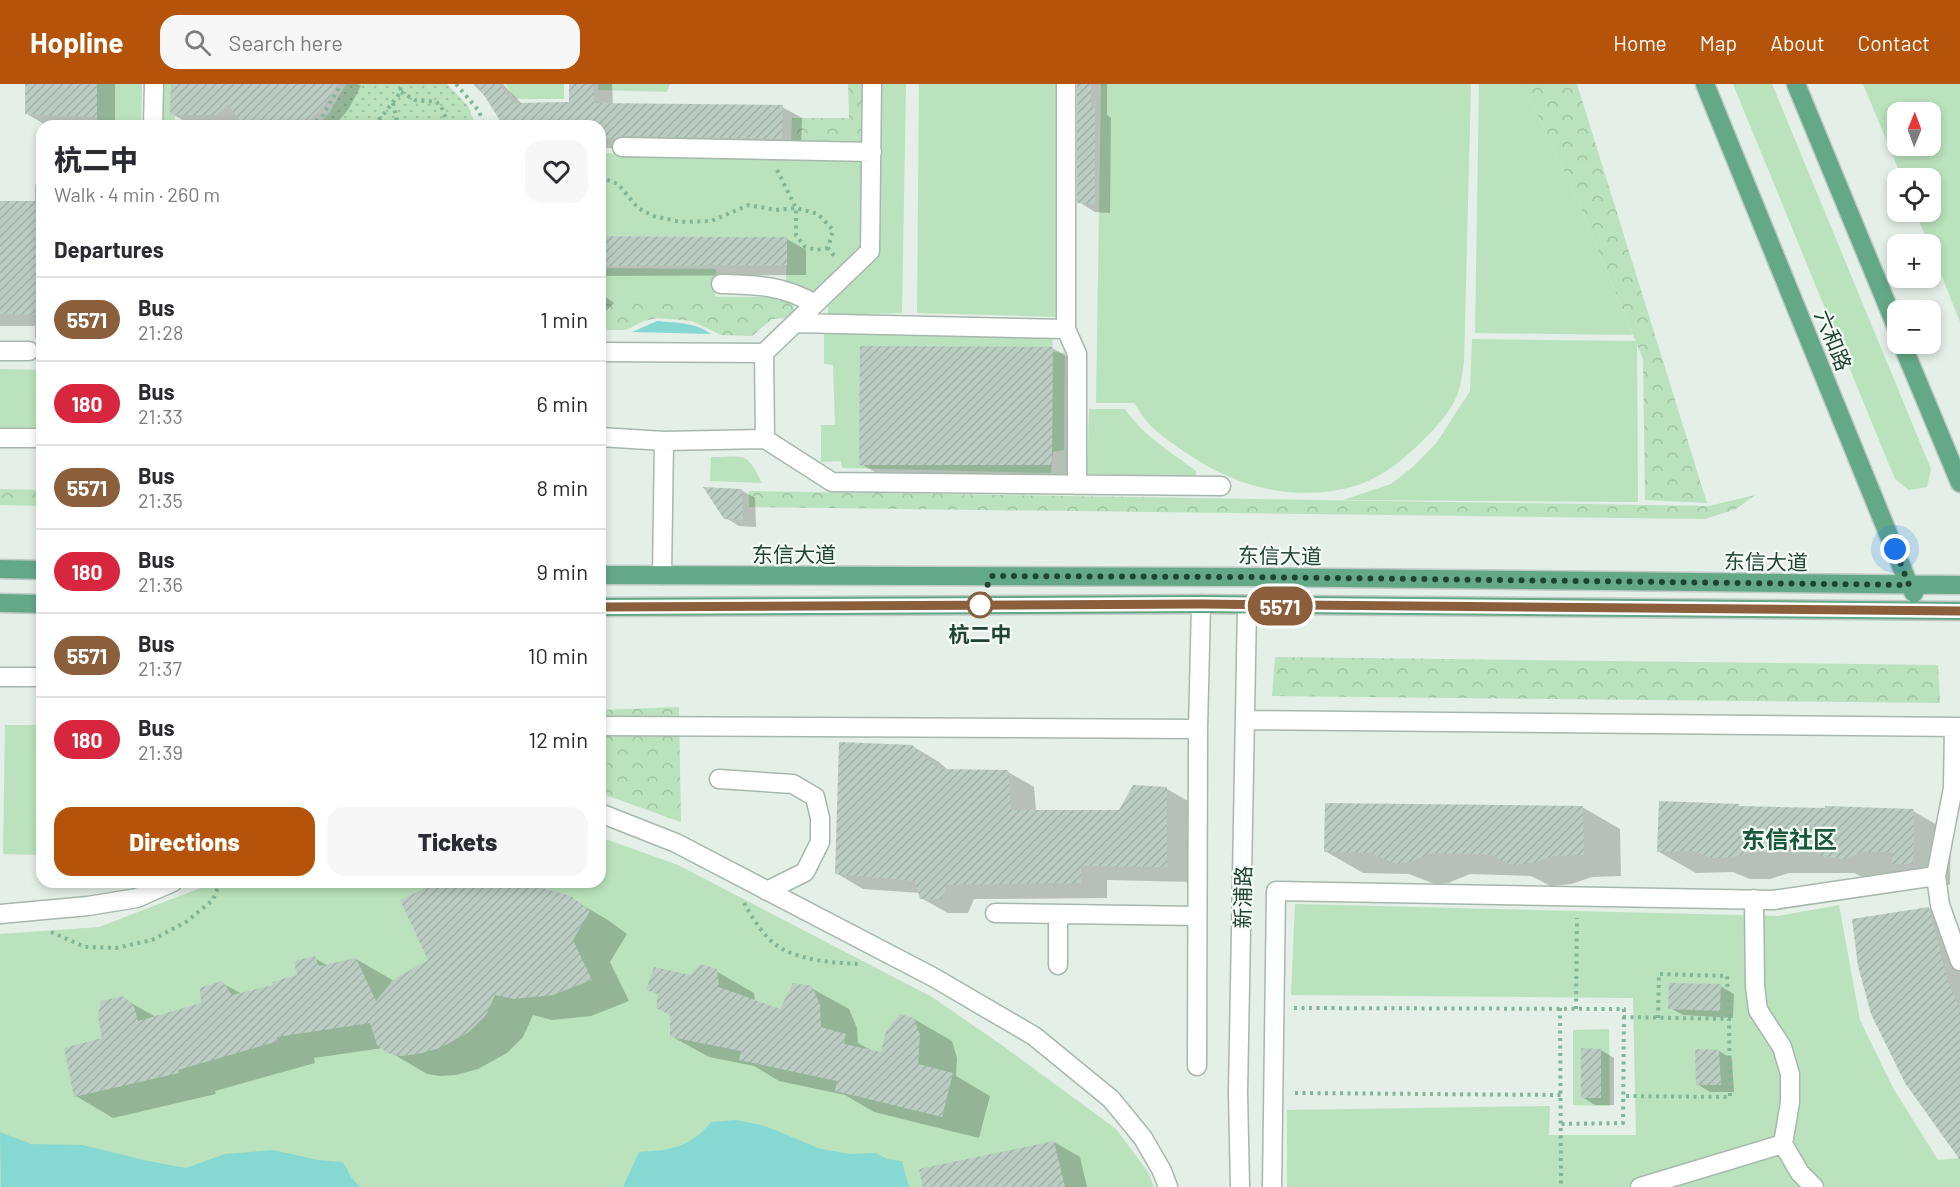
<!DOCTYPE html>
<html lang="en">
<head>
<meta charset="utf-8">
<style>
	:root { --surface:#fff; --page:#f7f7f7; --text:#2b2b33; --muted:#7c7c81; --line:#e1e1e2; --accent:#b45309 }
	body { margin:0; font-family:Barlow,"Noto Sans SC",sans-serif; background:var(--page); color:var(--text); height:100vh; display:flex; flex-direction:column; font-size:22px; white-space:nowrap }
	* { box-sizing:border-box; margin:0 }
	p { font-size:20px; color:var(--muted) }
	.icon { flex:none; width:33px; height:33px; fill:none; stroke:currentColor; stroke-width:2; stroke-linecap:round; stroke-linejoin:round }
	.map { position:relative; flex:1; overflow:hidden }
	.drawer { position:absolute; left:36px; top:36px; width:570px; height:768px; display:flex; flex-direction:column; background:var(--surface); border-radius:18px; box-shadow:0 3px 9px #0003 }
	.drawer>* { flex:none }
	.badge { padding:0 12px; border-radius:20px; font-size:21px; line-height:39px }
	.needle { width:39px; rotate:1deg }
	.tools { position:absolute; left:1887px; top:18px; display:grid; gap:12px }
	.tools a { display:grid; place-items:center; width:54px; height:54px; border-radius:12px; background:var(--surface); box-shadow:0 3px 9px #0003; font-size:30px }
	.you { position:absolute; width:30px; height:30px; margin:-15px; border:4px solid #fff; border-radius:50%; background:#1a73e8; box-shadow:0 0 0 9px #1a73e833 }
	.map>.badge { position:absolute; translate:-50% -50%; box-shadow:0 0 0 3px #fff }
	h2 { padding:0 18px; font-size:22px; line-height:54px }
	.round { display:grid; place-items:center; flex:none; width:63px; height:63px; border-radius:18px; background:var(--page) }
	.overview { display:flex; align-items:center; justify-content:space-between; height:102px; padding:0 18px }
	h1 { font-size:28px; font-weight:800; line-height:45px }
	.primary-button { display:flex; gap:12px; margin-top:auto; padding:12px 18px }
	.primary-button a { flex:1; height:69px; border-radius:18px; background:var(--accent); color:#fff; font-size:24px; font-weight:800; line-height:69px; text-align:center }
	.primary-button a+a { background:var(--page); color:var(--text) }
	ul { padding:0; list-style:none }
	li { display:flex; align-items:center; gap:18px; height:84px; padding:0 18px; border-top:2px solid var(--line) }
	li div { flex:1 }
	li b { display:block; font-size:22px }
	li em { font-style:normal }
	li .badge { min-width:66px; font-weight:700; text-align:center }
	header { display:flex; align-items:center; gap:36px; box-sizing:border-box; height:84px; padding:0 30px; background:var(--accent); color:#fff }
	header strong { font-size:28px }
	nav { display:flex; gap:33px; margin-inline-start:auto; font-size:21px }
	.search { width:420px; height:54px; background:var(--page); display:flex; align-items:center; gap:15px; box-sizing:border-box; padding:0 21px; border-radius:18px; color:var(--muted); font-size:22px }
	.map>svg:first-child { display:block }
	.green { fill:#bae2bc; fill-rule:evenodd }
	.forest { fill:url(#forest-crowns) }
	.park { fill:url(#park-dots) }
	.water { fill:#86d9d3 }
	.shadow { fill:#0003 }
	.building { fill:url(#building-hatch) }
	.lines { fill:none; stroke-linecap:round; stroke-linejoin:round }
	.minor-casing { stroke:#a6b8ad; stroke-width:21 }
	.major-casing { stroke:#c1cac6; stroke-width:21 }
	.path { stroke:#81b699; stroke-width:4; stroke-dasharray:3 4.5; stroke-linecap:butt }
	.minor { stroke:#fff; stroke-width:18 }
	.major { stroke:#63a987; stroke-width:18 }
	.line-casing { stroke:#fff; stroke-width:14 }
	.line { stroke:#8b5e3c; stroke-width:9 }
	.walk { stroke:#214332; stroke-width:6; stroke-dasharray:0 10.8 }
	.stop-dot { fill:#fff; stroke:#8b5e3c; stroke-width:3 }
	.labels { text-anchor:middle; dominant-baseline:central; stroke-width:4.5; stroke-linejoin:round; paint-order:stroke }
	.street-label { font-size:21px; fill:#214332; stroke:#f5fbf6 }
	.stop-label { font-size:21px; font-weight:bold; fill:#214332; stroke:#f5fbf6 }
	.quarter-label { font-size:24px; font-weight:bold; fill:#1a583a; stroke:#f5fbf6 }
</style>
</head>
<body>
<header>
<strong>Hopline</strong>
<div class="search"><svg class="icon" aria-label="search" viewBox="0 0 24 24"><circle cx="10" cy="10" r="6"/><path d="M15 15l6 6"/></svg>Search here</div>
<nav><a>Home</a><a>Map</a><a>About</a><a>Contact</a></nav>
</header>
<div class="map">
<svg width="1960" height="1103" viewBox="0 0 1960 1103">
	<defs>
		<pattern id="forest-crowns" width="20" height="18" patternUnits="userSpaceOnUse" patternTransform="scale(1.5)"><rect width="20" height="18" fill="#bae2bc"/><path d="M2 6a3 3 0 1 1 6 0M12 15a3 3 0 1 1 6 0" fill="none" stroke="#a0c3a2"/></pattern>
		<pattern id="park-dots" width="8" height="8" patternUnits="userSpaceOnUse" patternTransform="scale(1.5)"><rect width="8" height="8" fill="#bae2bc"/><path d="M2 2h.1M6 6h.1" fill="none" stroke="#a0c3a2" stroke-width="1.8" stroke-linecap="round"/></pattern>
		<pattern id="building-hatch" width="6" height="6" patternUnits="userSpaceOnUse" patternTransform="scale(1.5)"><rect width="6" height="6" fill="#bbcdc2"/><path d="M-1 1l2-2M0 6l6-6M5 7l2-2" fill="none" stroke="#a0b1a7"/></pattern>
	</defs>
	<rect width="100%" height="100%" fill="#e4efe7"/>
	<path class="green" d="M97,0h45l-1,42h-44z
		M163,0h8l5,42h-14z
		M506,0h58v15h-49z
		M598,0h72l-3,8 -69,-2z
		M880,0h26l-4,229 -74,2v-10l50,-50z
		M919,0h141l-1,233 -142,-4z
		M1101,0h370l-7,279c-2,8 -2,18 -5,27 -7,22 -27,42 -43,57 -18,17 -38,32 -61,39 -56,16 -114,3 -161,-28 -15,-10 -31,-20 -44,-33 -6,-6 -11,-15 -16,-22h-38z
		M1479,0h40l15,23 46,99 53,129 -158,-2z
		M1733,0h39l159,385 -4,18 -18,3 -14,-11z
		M1863,0h97v238l-29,-73 -1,-5h-1l-14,-32h15v-34h-28zM1898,28h32v34h-32z
		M600,54h2l1,15 259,5 1,87 -50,51 -27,-14 1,-45 -187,-1z
		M600,184l116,1 -1,29 -115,-2z
		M824,248l228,4 1,16 12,1 -1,97 -11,2 -2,21 -209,-5 -1,-7 -20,1v-37h14l-2,-60 -9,-1z
		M1472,255l165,2 1,161 -295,-2 48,-16 23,-18 23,-24 33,-51z
		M0,285l42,1v60l-42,-2z
		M1089,325h36c18,27 46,43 71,62v6l-109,-3z
		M711,373c34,0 35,-7 51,26l-52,-2z
		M5,641h37v130l-39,-1z
		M600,753l78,28 254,132 71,49 113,83 32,43 6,15h-1154v-253l99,-7 117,-45h384z
		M1295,820l483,12 61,-11 21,115 33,68 45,72 22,-2v29h-673v-77l263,-4 -1,29h87l-3,-137 -342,-3z
		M1609,945l1,77 -37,-1v-75z"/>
	<path class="forest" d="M848,0h18l-1,60 -74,-2 1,-24h57z
		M1519,0h58l130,419 -62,-3 -2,-141 -63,-153 -46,-99z
		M600,212l182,1 10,4c3,7 2,11 -4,17l-16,1 -20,17 -31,-1 -29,-14 -35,-3 -13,3 -18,9h-26z
		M0,405l42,1v16l-42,-1z
		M749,407l960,15 46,-11 -19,14 -31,10 -956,-12z
		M1275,573l663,8 2,38 -668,-7z
		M679,623l2,115 -81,-29v-83z"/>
	<path class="park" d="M346,0h101l21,22 8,20h-159l12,-13z"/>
	<path class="water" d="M657,237c20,2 38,1 54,13l-79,-2z
		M737,1036l28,6 56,23 29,5 26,-1 11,6 15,2 7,26h-286l16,-35c32,-2 51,-4 72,-30z
		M0,1048l31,12 52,1 65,16 38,7 39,-14 48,-4 45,10 25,2 8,15 9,10h-359z"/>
	<path class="shadow" d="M27,0h88v42l-69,-1 -19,-11z
		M173,0h185l3,2 -13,24 -14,16h-89l-4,-5 -4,4h-46l-19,-11z
		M473,0h30l20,21 48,-1v-20h41l1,21 169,2 20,11 -1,31 -201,-1v-22h-97l-2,-8 -14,-20z
		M1079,0h28v31l4,3 -1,95 -15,-1 -16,-10z
		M35,101l7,1v156l-7,-4v-12h-35v-123h35z
		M600,153l187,2 19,11v25l-206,1z
		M600,209l14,10 -14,14z
		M1052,264l27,15 -1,117 -191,-1 -26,-15z
		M741,406l14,8 1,29 -17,-1 -13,-8z
		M912,662l27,16 10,9 59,1 26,15 2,24h84l47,-22 26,15v78l-86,-2v18l-133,1 -6,14h-20l-27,-15 -1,-5 -57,-4 -27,-16z
		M1738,721l4,2 171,4 38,22 -1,52 -87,-8 -9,-4h-65l-19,6h-20l-17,-7 -37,1 -37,-21z
		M1582,723l38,22 1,47 -29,1 -21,7 -20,2 -20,-10 -61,-2 -22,9 -13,1 -26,-10 -46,-1 -38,-22z
		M458,798h44l68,16 38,22 19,14 -17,28 19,39 -38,15 -39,4 -19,-5 -10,22 -16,16 -29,16 -22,6 -16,1 -13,-2 -44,-26 -69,10 1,5 -100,28 1,3 -103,24 -37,-22 46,-98 34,19 47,-13 19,-21 20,11 33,-8 24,-10 16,-18 13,8 28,-7 38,22 36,-21z
		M1929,825l26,15 5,19v212z
		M716,887l38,22 1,9 26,9 30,-23 38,21 8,19 1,15 16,9 8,2 32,-35 38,22 5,17 -1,18 34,20 -11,42 -105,-26 -29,-17 -66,-14 -25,-15 -45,-9 -38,-21 1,-21 -13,-20 -11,-6z
		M1720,902l14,8 -1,24 -50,-3 -13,-7z
		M1601,966l13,8v47h-19l-13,-8z
		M1719,967l13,8 2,33h-24l-13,-8z
		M1054,1058l26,15 7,30h-163z"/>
	<path class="building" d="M25,0h72v33l-72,-3z
		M171,0h166l-8,15 -15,17 -12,10h-59l-15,-22 -11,11h-47z
		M477,0h22l14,19 56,-1v-18h25v19l189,2 -1,34 -160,-3 -7,2h-15v-12h-99l-2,-7z
		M1077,0h14v23h4v97l-18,-1z
		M0,117h42v114l-42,-1z
		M600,152l187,1v28l-187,1z
		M860,262l193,1 -1,118h-193z
		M703,403l39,2 1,31 -19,-1z
		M839,658l73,3 27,24 69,1 3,40h108l14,-25 34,2v80l-86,-1v17l-134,2 -6,14h-21l-5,-18 -80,-7z
		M1659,717l80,3v2l86,2v-2l89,3 -1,55h-21v-12h-30l-18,7 -20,-2 -9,-5h-64l-20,6h-20l-17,-7 -37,1z
		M1325,719l258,3 1,49 -30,1 -21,7 -21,2 -20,-10 -60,-2 -22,9 -14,2 -26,-11 -46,-1z
		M451,798h70l50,14 19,15 -17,29 19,40 -39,15 -40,4 -18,-4 -9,20 -17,17 -29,16 -22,6 -17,2 -14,-3 -10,-8 -7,-22 -93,14 1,4 -100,29 1,3 -105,24 -10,-49 38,-10 -4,-22 3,-15 22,-5 11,10 4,15 63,-18 -1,-15 22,-7 10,14 41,-10 -1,-3 25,-7 -3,-14 21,-5 4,10 37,-8 20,43 18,-22 34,-19 -28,-60 26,-12z
		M1929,823l18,72 13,30v151l-55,-77 -34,-69 -13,-48 -6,-47z
		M700,880l17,5 2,18 61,22 13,-26 19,3 8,19 1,22 25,7 -2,10 37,8 5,-20 13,-18 15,4 6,17 -2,29 35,9 -11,44 -107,-26 2,-10 -98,-21 2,-9 -71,-14v-22l-14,-7 2,-14 -12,-4 8,-23 37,8z
		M1669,899l52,1 -1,27 -52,-2z
		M1581,964l20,1v49h-20z
		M1695,965l24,1 2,35h-25z
		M1054,1057l11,46h-142l-4,-18z"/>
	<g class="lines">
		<defs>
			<path id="minor" d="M1066,0v245l11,25v131
				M153,42l1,-42
				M622,63l250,5
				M721,200c36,1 62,1 94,20
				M795,239l271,6
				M0,267h29
				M600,268l164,1 106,-102 2,-167
				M600,353l64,4 -2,134
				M0,354h42
				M765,355l67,43 389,4
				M664,357l101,-2 -1,-86
				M0,593h42
				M1246,636l714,7
				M603,642l595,3
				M1954,643l-1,61 -17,88 4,29 20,56
				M719,695l74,5 22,13 5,21v24l-15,30 -38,19
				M600,729l76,30 257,134 101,59 77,63 32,39 19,33 6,16
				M1754,815l1,87 3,24 24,37 8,27v28l-7,42 17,29 14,14
				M995,829l202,3
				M0,830l88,-8 49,-8 36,-16
				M1058,830v51
				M1197,982l1,-337 3,-125
				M1240,1103l-2,-94 9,-487
				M1272,1103l4,-296 497,9 163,-24
				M1640,1103l143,-43"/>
			<path id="major" d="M1705,0l204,501 5,8
				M1796,0l102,247
				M1902,260l58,139
				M0,485l42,1
				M600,491l650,2 710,8
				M0,519l42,1
				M600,523l601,-3 759,7"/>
		</defs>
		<use href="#minor" class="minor-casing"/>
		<use href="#major" class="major-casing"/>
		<path class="path" d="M456,0l23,27 5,15
			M401,8l14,8 21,2 5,4 8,20
			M393,19l5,23
			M310,42l13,-11 18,-31
			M374,42l27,-34 -1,-8
			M777,86l19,38v27l9,12 12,3 11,-2
			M600,93l18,7 20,24 15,8 28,6 30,-1 38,-16 27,5 20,-2 22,6 15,16 -5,18 7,9
			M744,819c9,16 23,39 40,47 23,11 51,13 76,14
			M51,848l34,15 31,1 36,-8 34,-18 27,-22 7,-18
			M1294,924l330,1 -1,114 -62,1
			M1560,924l1,179
			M1576,925l1,-91
			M1623,933l106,2 1,78 -106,-1
			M1658,934l1,-44 68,2 2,43
			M1295,1009l266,2"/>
		<use href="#minor" class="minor"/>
		<use href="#major" class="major"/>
	</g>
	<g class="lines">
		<defs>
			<path id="line" d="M600,523l601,-3 759,7"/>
		</defs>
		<use href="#line" class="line-casing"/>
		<use href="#line" class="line"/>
		<path class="walk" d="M980,521l11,-29 259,1 659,8 -14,-36"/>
	</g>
	<circle class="stop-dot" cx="980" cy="521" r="12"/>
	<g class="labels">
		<g class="street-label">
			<text transform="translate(1834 256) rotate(68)">六和路</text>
			<text x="794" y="469">东信大道</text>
			<text transform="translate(1280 471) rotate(1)">东信大道</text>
			<text transform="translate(1766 477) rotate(1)">东信大道</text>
			<text transform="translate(1242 813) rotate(-89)">新浦路</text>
		</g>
		<g class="stop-label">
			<text x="980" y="549">杭二中</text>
		</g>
		<g class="quarter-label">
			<text x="1789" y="754">东信社区</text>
		</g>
	</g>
</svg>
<div class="tools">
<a><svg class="needle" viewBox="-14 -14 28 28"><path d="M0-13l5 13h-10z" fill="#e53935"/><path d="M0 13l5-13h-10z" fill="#7c7c81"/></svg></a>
<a><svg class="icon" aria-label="locate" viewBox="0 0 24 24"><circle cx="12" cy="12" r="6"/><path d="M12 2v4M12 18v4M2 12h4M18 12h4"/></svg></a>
<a>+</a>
<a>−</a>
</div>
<div class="you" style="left:1895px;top:465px"></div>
<b class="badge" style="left:1280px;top:522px;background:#8b5e3c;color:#fff">5571</b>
<section class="drawer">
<div class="overview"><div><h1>杭二中</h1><p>Walk · 4 min · 260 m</p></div><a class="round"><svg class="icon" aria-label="heart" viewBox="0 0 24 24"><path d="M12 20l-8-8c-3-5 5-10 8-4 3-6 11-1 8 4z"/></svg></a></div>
<h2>Departures</h2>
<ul>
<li><span class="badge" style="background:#8b5e3c;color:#fff">5571</span><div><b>Bus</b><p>21:28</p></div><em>1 min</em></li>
<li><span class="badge" style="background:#d7263d;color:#fff">180</span><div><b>Bus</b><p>21:33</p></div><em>6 min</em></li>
<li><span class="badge" style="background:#8b5e3c;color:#fff">5571</span><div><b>Bus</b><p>21:35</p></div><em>8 min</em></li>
<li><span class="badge" style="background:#d7263d;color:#fff">180</span><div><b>Bus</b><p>21:36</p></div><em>9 min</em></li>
<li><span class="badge" style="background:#8b5e3c;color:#fff">5571</span><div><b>Bus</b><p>21:37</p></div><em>10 min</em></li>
<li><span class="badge" style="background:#d7263d;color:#fff">180</span><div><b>Bus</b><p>21:39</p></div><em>12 min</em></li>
</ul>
<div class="primary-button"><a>Directions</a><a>Tickets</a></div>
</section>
</div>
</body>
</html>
